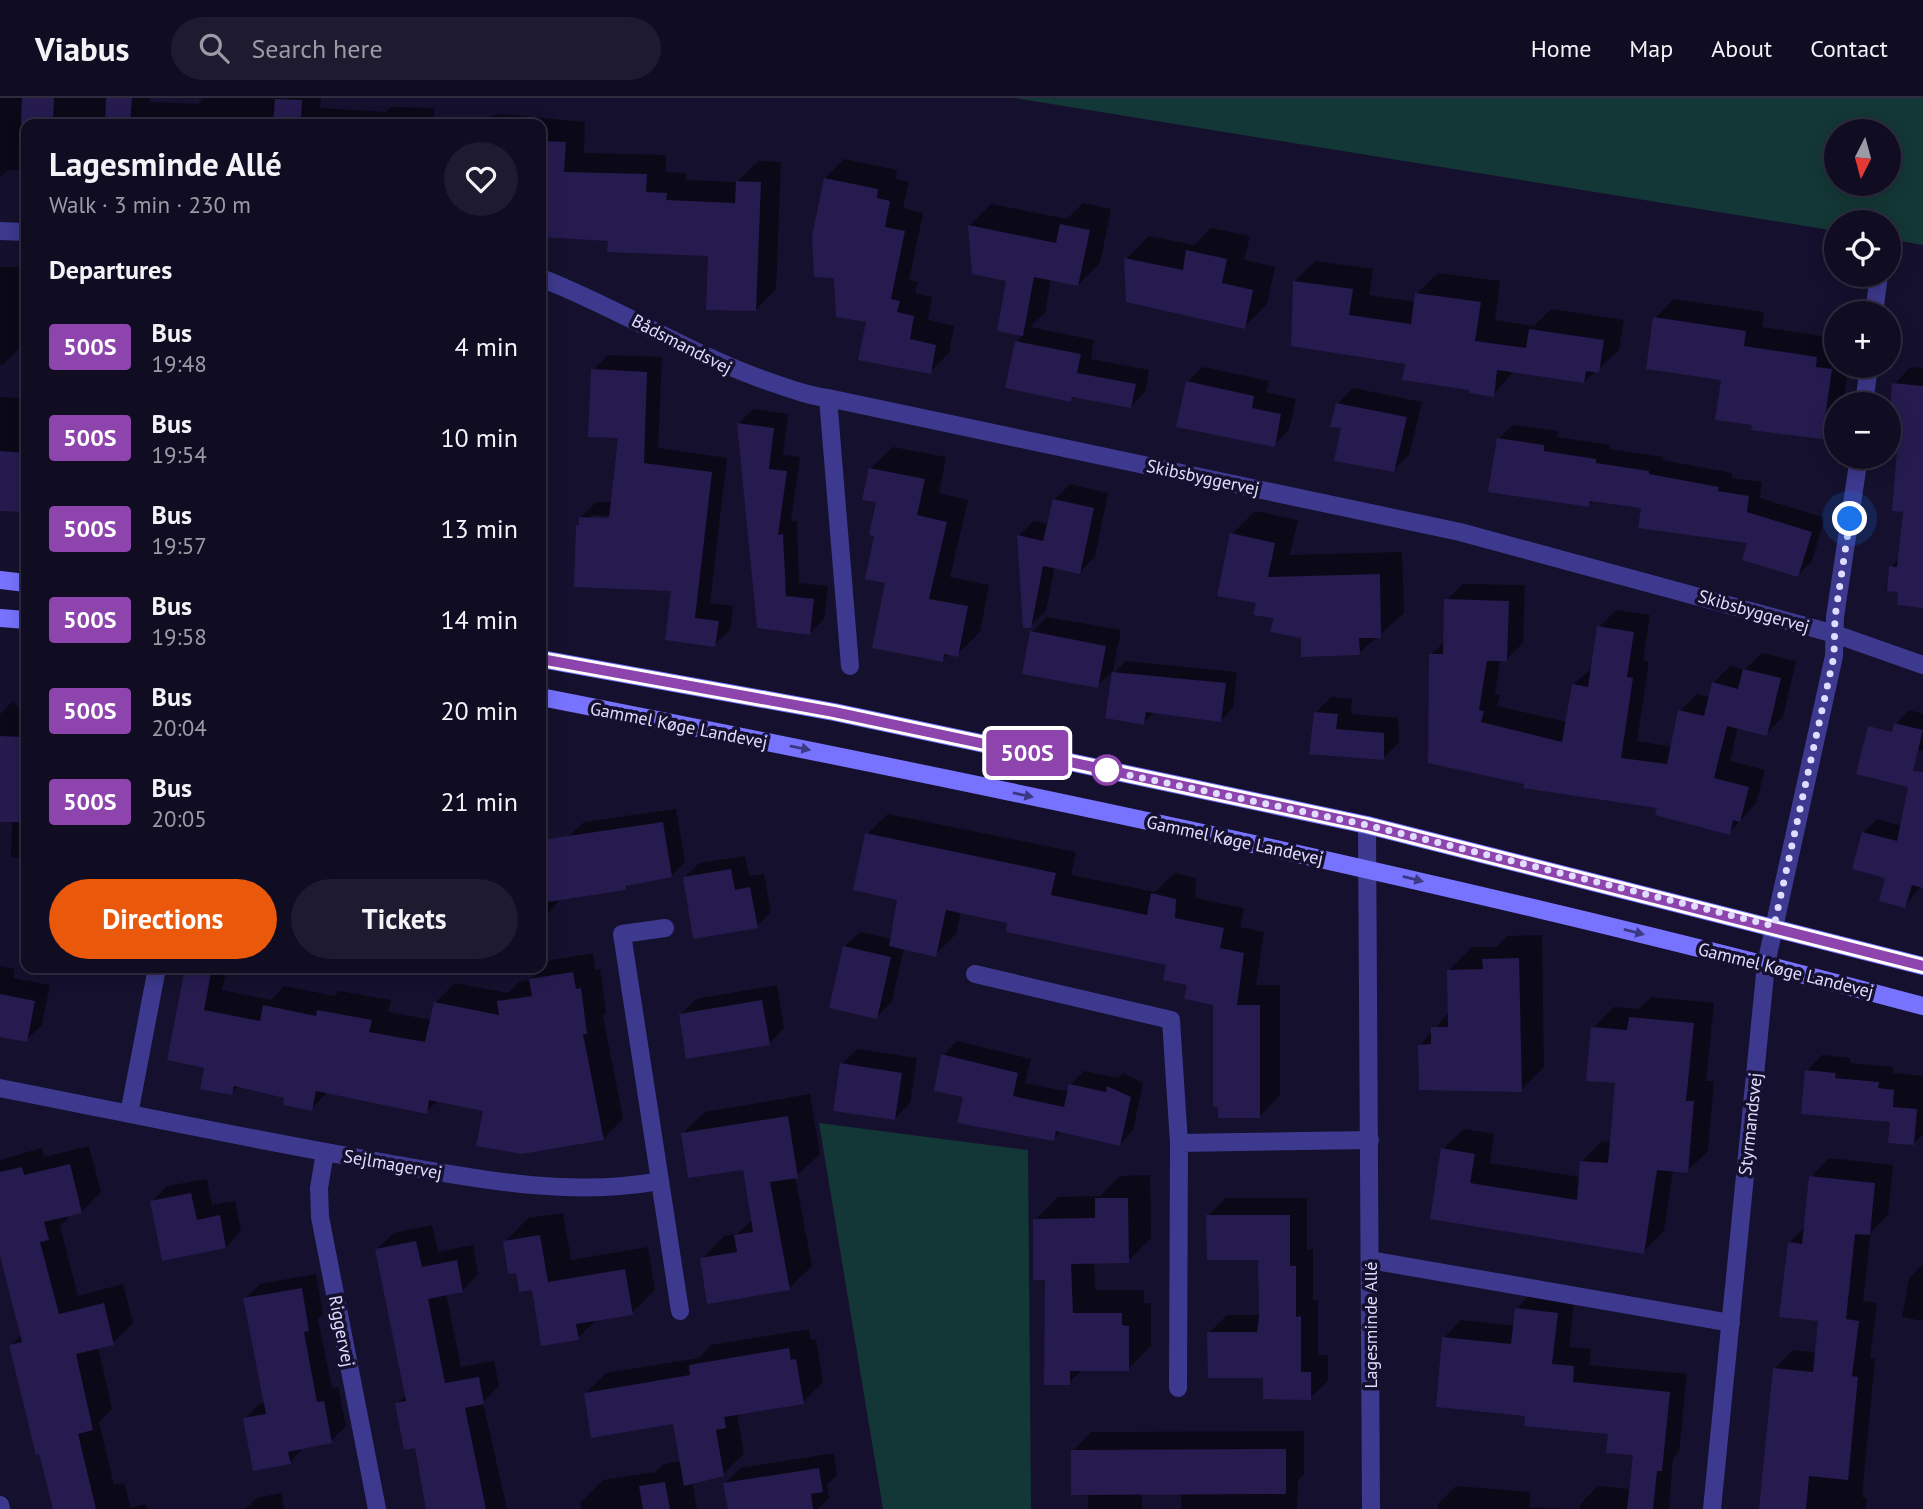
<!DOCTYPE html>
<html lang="en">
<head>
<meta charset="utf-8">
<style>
	:root { --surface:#100c22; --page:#1e1a2f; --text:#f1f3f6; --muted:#9c9ba5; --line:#302c40; --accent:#ea580c }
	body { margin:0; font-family:"PT Sans",sans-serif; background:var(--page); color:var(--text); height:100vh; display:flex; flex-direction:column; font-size:26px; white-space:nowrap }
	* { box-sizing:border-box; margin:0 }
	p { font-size:23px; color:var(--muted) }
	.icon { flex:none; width:38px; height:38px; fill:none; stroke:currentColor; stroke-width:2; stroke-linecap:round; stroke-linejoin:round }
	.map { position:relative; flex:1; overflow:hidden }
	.sheet { position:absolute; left:21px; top:21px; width:525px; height:854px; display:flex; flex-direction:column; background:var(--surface); border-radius:14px; box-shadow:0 4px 18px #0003,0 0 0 2px var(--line) }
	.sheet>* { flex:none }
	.badge { padding:0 14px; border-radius:5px; font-size:24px; line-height:46px }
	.needle { width:46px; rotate:186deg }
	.controls { position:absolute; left:1824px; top:21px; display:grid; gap:14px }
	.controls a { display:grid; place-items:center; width:77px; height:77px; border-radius:50%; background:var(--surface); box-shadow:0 4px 18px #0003,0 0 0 2px var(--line); font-size:35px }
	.you { position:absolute; width:35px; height:35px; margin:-18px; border:5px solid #fff; border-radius:50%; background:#1a73e8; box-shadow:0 0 0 10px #1a73e833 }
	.map>.badge { position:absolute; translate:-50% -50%; box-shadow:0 0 0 4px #fff }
	h2 { padding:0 28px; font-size:26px; line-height:63px }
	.round { display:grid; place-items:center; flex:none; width:74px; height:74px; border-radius:37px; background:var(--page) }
	.head { display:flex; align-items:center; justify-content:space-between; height:119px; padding:0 28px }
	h1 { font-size:33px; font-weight:600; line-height:52px }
	.cta { display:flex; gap:14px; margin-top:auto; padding:14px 28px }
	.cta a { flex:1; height:80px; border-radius:42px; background:var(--accent); color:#fff; font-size:28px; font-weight:600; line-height:80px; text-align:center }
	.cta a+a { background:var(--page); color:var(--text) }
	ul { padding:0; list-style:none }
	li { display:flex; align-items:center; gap:21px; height:91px; padding:0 28px }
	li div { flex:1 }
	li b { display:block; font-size:26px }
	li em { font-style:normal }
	li .badge { min-width:77px; font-weight:700; text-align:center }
	header { display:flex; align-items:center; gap:42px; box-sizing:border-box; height:98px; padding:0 35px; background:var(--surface); border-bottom:2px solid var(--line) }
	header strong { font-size:33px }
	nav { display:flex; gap:38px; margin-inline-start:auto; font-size:24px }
	.search { width:490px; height:63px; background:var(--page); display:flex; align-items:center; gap:18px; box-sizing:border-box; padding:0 24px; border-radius:38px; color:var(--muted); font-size:26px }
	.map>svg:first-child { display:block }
	.green { fill:#133736; fill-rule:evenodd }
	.shadow { fill:#0007; fill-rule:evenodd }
	.building { fill:#261b4f }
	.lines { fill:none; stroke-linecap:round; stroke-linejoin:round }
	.street { stroke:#3d398e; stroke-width:18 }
	.secondary { stroke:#7773ff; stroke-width:18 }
	.oneway { fill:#3c3881 }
	.line-casing { stroke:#fff; stroke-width:16 }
	.line { stroke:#8e44ad; stroke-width:10 }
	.walk { stroke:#e0dcff; stroke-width:7; stroke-dasharray:0 12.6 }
	.stop-dot { fill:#fff; stroke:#8e44ad; stroke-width:3.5 }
	.labels { text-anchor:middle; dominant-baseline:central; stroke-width:7; stroke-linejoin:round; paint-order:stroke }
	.street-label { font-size:18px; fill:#e0dcff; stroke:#15102d }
</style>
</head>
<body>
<header>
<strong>Viabus</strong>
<div class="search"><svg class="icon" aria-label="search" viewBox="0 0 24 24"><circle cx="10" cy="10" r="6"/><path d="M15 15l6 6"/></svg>Search here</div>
<nav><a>Home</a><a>Map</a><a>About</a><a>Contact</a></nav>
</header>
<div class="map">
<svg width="1923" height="1411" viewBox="0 0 1923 1411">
	<rect width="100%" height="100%" fill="#15102d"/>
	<path class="green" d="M1015,0h908v147l-35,-6v-17h-52v9zM1836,33h52v53h-52z
		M819,1025l209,27 3,359h-148z"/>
	<path class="shadow" d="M0,0h150v4l48,2 5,-6h118l-1,10 66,4 5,-5 43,1v16h-408v47l-18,-1 -8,8z
		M502,16l83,8 -1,31 82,2v17l20,1v7l51,2 21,-21 23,1 -5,127 -20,21 -47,-56 -99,-15 -69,-4v-111h-61l9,-8z
		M844,61l53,11 -2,9 14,3 -6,26 20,5 -14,67 9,2 -3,11 17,4 -4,23 26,6 -5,27 -19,19 -62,-51 -43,-143z
		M1083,105l28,6 -11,54 -22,22 -27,-6 -6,34 -15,14 64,13 -3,19 58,11 -4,22 -14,14 -56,-10 -4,4 -54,-59 7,-7 -25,-4 9,-50 -35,-8 -3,-47 21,-21 76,15z
		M1211,130l39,8 -6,24 31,7 -8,37 -23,23 -118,-68 23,-23 45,9z
		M1315,163l58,8 -4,26 47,7 1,-9 21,-20 62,8 -5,39 39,6 17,-17 73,11 -5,30 -35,32 -70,-11 -21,24 -86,-33 -113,-80z
		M0,169h26v75l-23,23h-3z
		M1674,201l90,13 -2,15 73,11 1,28h12l-5,38h-7v20l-14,13 -68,-13 -31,-45 -68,-61z
		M608,257l54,2 -4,91 69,10 -17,145 23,3 -3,24 -16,15 -41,-56 -95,-63 3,-9 15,-15h16l8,-66 -27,-66zM591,417l26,1v4l-26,-1z
		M1203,269l66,14 -3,11 30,7 -7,31 -15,15 -87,-63z
		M1911,269l12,1v238l-23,-15 -9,-24 9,-9 5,-48 -6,-61 -11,-1v-9l6,-55z
		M1353,290l69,14 -13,53 -16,15 -56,-66z
		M0,299l26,1v112l-26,-1z
		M753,311l35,5 -5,41 17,2 -9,64h6l2,62 29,3 -4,33 -14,14 -52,-6 -20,-203z
		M1513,327l45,6 -1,6 53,8 -1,4 54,8 -1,3 70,13v5l30,4 -2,16 65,20 -13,43 -14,14 -49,-33 -106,-35 -49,-7 -6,5 -90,-66z
		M893,349l53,10 -7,36 29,7 -18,77 39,8 -9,47 -23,23 -8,-2 -7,7 -55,-78 -11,-47 2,-34 -8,-32z
		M1070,386l38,9 -13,63 -15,16 -25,-6 -9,45 -16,15 -12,-90 16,-15 15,3 5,-24z
		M1255,413l43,9 -8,35 112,-3 2,61 -45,40 -57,-16 -44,-36 -26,-67z
		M1463,486l62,1 -2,58 -16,16h-7l-5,35 5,1 -3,11 70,16 6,-37 19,-17 7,-41 17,-17 34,5 -7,45 6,2 -12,79 35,6 8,-36 17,-17 13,3 3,-14 17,-17 15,4 16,-17 35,8 -13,56 -17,17 -28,-7 -8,34 35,9 -9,33 -27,30 -70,-26 -230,-46 2,-106 14,-14 1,-41z
		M1047,519l74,13 -8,41 -16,15 -65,-54z
		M1126,563l111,11 -4,36 -12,12 -66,-9 -12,12 -29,-50z
		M1331,599l21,2 -1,15 47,4 1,24 -15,16 -73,-6 5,-40z
		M13,603l13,16v141l-15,-1 2,-61 -13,-1v-81z
		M1909,612l14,4v37l-32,-4 5,-23z
		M1923,685v100l-18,23 -42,-73 14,-14 25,7z
		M676,711l9,53 -14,14 -40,7 -5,5 -65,10 -14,17 -6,1v-60l31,-5 -3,-15 15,-14z
		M888,716l188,38 -5,23 84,17 19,-19 22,5 -1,20 49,10 -4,19 24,5 -8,53h24v110l-20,21 -45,-112 -47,-40 -207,-53 -5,23 -21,21 -31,-7 -12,53 -15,16 -33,-70 16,-15 32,7 7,-41 -32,-64z
		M745,758l4,20 15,-2 7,38 -14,14 -72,-49 14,-14z
		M1542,837l2,132 -23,23 -101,-45 30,-34 -1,-41 23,-23h25l10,-11z
		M593,855l2,17 5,-1 6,43 -3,4 20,103 -20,20 -165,-39 -12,12 -98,-20 -17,17 -25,-12 -47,-11 -8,7 -25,-27 -37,-8 18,-90h40l-5,22 49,10 13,-14 50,10 5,-5 52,9 -3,12 44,8 3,-17 20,-20 53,10 11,-11 11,-2 21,-20z
		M0,868l15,3 -2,9 37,7 -8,40 -16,15 -26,-5z
		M777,887l7,43 -15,16 -89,-29 16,-16z
		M1651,899l63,6 -8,78h8l-6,70 -21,20 -14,-1 -9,61 -21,21 -211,-34 11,-69 21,-20 30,5 -4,29 90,14 1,-15 21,-21 10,1 5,-60 -24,-54 21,-21 25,2z
		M957,943l74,18 -6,24 44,9 2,-8 13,-13 34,7 5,-5 20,10 -10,47 -13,14 -59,-13 -8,8 -88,-43 -22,-41z
		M857,951l60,9 -7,45 -15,15 -53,-54z
		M1822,957l28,3v5l43,4v6l30,3v58l-9,9 -22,-22 -85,-50z
		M810,996l10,60 -25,23 17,89 -23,22 -87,-29 22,-23 13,-2 16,-15 -8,-51 -63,-34 23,-22z
		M89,1048l12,46 -20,20 -14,3 1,4 -8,7 18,70 45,-12 10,39 -20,20 -15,4 14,62 -13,13 15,63 10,-2 7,25 14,-4 2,5h-83l-53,-164 11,-11 -22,-80v-94l42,-12 2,9z
		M1829,1060l64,7 -5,50 -17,17 -8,69 14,2 -7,55h5l-13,139 5,1 -1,11h-105l13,-140 19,-19 24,3 3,-33 -31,-77 17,-17 5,-49z
		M1150,1077l1,63 -23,23 -34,1 1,28h49v13h7v43l-23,23h-45l-14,14 -34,-163 23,-23 42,-1 20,-20z
		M207,1081l5,26 23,-4 6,30 -15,16 -75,-45 16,-16z
		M1226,1100h81v52l6,-1v51h5v55h10v26l-18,17 -45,-22 -56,-43 18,-18h34l-1,-57 -52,-42z
		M563,1115l8,47 77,-13 7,43 -23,23 -35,6 -19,19 -61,-67 -12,-29 23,-24z
		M432,1127l6,27 35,-7 5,29 -16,17 -16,3 15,73 33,-6 5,25 -16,16 24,107h-78l-13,-63 -19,-42 9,-9 -29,-146 17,-16z
		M1923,1166v57l-21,-4 7,-39z
		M316,1176l7,40 -5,5 14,69 6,-1 8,39 -15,15 -26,5 -15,16 -45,-43 14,-15 7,-1 -21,-104 15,-15z
		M1534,1193l41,5 -6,51 22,2 -2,16 98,9 -8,78 -6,6 -4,51h-89v-5l18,-18 33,3 4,-35 -25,-22 -83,-18 -83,-76 17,-18 54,6 2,-18z
		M809,1231l2,11 5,-1 7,43 -20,20 -66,12 7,40 -21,20 -31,8 5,27h-116l-1,-6 23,-23 52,-8 9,-8 17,-3 -7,-39 -89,-28 21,-21 93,-15 12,-13z
		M1304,1333v43l-6,6 -1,29h-116v-16h-39v16h-54v-15l-15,-43 18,-19z
		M834,1355l3,22 -10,10 2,13 -11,11h-89l-4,-26 16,-15z
		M1456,1388l74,6 -1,15 35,2h-126v-5z
		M281,1395l3,16h-39l12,-11z"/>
	<path class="building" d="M22,0h32l-1,26h-32z
		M106,0h26l-2,26h-25z
		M275,1l27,1 -1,24h-28z
		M541,43l25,1 -2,30 83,2 -1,18 21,1 -1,7 69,3 1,-22 25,1 -5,129 -50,-1 2,-54 -101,-4 1,-11 -67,-4z
		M824,80l54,11 -1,9 13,3 -5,26 20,4 -14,68 9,2 -3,11 17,4 -4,23 26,6 -5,29 -73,-14 8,-38 -30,-5 -2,-39 -20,-1 -2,-41z
		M1060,126l30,6 -12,56 -44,-9 -11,59 -26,-5 9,-50 -34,-7 -4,-49 88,18z
		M1186,152l41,9 -5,24 31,7 -8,39 -119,-27 -2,-44 59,12z
		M1293,183l60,8 -4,26 62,9 4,-31 66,9 -6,39 51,7 3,-19 75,11 -5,33 -13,-2 -2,12 -87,-13 -3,27 -25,-4v-3l-67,-10 3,-16 -114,-18z
		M1653,219l93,14 -2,15 73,11 -1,10 16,2 -10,70 -71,-9 1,-5 -37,-5 6,-40 -75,-11z
		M1015,243l66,13 -4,19 59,11 -5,24 -59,-11 -1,5 -66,-14z
		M591,271l56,3 -3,91 68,9 -17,146 24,3 -4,26 -50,-7 6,-49 -97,-4 2,-62h3v-8l30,1 9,-80 -30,-1z
		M1186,283l68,15 -2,12 29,6 -6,33 -99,-20z
		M1892,285l31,3v222l-26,-3 1,-13 -11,-1 2,-25 8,1 6,-55 -11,-1 5,-60 -9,-1z
		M1336,305l71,14 -13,55 -60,-11 7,-33 -11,-1z
		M737,325l37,5 -5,41 18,2 -9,64 5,-1 3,62 28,3 -4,36 -53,-7z
		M1497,340l47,7v6l52,8v4l53,8v3l70,13 -1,4 31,5 -2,16 65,20 -14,45 -56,-17 5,-17 -109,-15 3,-20 -51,-7 -1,6 -101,-15z
		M0,353l26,2v59l-26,-1z
		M869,370l56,11 -8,36 30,7 -18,77 39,7 -10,51 -14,-3 -1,8 -71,-14 13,-65 -20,-4 9,-43 -5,-1 7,-33 -14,-2z
		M1053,401l41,9 -14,66 -37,-8 -12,62h-8l-6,-93 26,6z
		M1230,435l45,10 -7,34 112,-3 1,64h-22l1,17 -59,2v-19l-31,-6 4,-14 -21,-3 3,-12 -39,-7z
		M1444,501l65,2 -2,60h-20l-8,49 5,1 -3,11 81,20 10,-58 16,3 9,-61 37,6 -7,45 6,1 -12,80 46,6 11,-54 26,6 8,-34 26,7 5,-20 38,9 -14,58 -40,-10 -13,52 35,9 -9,35 -7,-2 -3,15 -75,-20 2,-7 -134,-20 1,-4 -96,-21 1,-109h14z
		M1030,533l76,15 -8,42 -76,-14z
		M1112,574l114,11 -5,39 -75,-10 -2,13 -39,-7z
		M1314,614l24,2 -2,15 48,4v27l-75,-6z
		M1894,625l29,7 -10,41 10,1v116l-11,-3 -7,23 -26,-7 6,-23 -33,-9 10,-37 35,9 11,-54 -52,-13 12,-48 24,6z
		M0,638l25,1 -4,85h-21z
		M663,724l9,55 -46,9v4l-85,13v-63z
		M865,735l191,40 -5,22 96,20 4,-22 25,6 -1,19 49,10 -4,20 24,5 -7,52h23v113h-42v-11h-5v-102l-29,-6 3,-14 -24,-5 3,-15 -160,-33 1,-9 -61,-13 -10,47 -47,-11 8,-46 -44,-10z
		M731,771l4,21 15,-3 8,41 -65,11 -10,-62z
		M843,848l48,11 -14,62 -48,-11z
		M1519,860l3,134 -103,-2 -1,-45 13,-1v-17h17l-1,-57 36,-1 -1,-10z
		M185,870h27l-8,42 56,11 3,-16 53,11 1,-6 55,10 -3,12 56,10 9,-40 65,13 -2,-14 35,-5 -3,-17 44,-7 3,17 5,-1 6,46h-4l21,106 -82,14 -46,-8 7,-35 -54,-11 -2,14 -111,-23 -4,20 -29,-6 1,-7 -50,-12 -2,9 -32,-6 4,-21 -37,-8z
		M0,896l35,7 -8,41 -27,-5z
		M762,902l8,45 -84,14 -7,-45z
		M1629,919l65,6 -8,78h8l-6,72 -31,-3 -13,84 -214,-35 11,-71 34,6 -5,29 107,17 3,-39 28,2 7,-80 -29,-2 5,-54 36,3z
		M941,956l77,19 -5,23 51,11 5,-23 37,8 1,-6 24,11 -11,49 -64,-15 -2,10 -97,-18 6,-26 -29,-6z
		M840,965l62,10 -7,47 -62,-9z
		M1805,972l31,3 -1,5 44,4 -1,6 16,2 -1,17 24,2 -3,36 -26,-2 2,-21 -89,-8z
		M788,1018l10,62 -28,4 20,108 -83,14 -7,-46 37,-6 -3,-17 19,-3 -10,-62 -55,8 -7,-45z
		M70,1066l12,49 -38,9 5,18 -9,2 19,72 45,-11 10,42 -38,9 17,76 -15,4 18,75h-43l-14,-55 -3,1 -27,-110 13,-3 -22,-86v-84l22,-5 2,8z
		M1809,1078l66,7 -5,52 -15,-1 -9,85 13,2 -7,55 6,1 -10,103 -39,-4 -3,33h-47l14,-141 40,4 5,-51 -39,-4 9,-75 14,2z
		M191,1095l6,27 23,-5 6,33 -64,13 -12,-60z
		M1095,1100h33l1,65 -58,1 2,49h49v12l7,1v45h-59v14h-26l1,-105h-12v-61l62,-1z
		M1206,1117h84v51h6v51l5,-1v56h10v28l-48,-1v-21h-55l-1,-46h50l2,-15 -1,-57h-51z
		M540,1137l8,47 77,-13 8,46 -57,9 3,16 -38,6 -9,-56 -13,2 -3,-19 -8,1 -5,-33z
		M416,1143l6,26 35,-7 6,32 -35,7 17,84 34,-6 5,27 -19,4 21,101h-60l-11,-61 -11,2 -9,-47 11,-2 -31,-152z
		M302,1190l7,43 -5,1 13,70 7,-1 8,42 -44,9 3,12 -38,7 -10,-53 23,-4 -23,-116z
		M1515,1210l43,5 -6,51 22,2 -1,16 97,10 -8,79h-5l-4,38h-26l6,-54 -27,-2 2,-19 -84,-8 1,-10 -89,-9 6,-70 69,7z
		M789,1250l2,12 5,-1 8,45 -80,13 2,11 -10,2 8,46 -40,10 -11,-62 -82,14 -7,-45 106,-18 -1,-10z
		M1286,1351v45l-215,1v-45z
		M819,1370l4,24 -12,2 2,15h-85l-5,-26z
		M665,1384l5,27h-27l-4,-23z"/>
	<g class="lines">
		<path class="street" d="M0,133l26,1
			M541,180c80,31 153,79 235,106 17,6 34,12 52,14
			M1874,215l5,-38
			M1864,306l5,-38
			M850,568l-22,-268 632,134 375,102 88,31
			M1367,727l4,684
			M665,830l-43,6 58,377
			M975,876l196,46 8,123 -1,245
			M0,990c127,25 253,52 381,74 92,16 185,36 279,19
			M129,1016l28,-146
			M1179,1045l191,-3
			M325,1054l-6,36 1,29 57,292
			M1370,1162l361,63
			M0,1407l1,4
			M1712,1411l54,-545 68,-308 1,-39 24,-160"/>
		<path class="secondary" d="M0,482l26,3
			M0,520l26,2
			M541,561l293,53 533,113 556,141
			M541,599c463,91 926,187 1382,309"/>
	</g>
	<defs><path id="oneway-solid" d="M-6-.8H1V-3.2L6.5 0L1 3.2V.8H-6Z" transform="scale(1.75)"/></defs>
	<g class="oneway">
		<use href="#oneway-solid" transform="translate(800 650) rotate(11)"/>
		<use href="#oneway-solid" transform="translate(1023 697) rotate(12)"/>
		<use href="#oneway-solid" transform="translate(1413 781) rotate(14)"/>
		<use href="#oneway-solid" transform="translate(1634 834) rotate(14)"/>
	</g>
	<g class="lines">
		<defs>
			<path id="line" d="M541,561l293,53 533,113 556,141"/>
		</defs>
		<use href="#line" class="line-casing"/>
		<use href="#line" class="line"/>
		<path class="walk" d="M1107,672l-7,-1 267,56 407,101 60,-270 1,-39 15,-98"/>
	</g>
	<circle class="stop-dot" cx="1107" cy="672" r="14"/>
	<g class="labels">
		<g class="street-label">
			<text transform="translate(682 246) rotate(27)">Bådsmandsvej</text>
			<text transform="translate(1203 379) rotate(12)">Skibsbyggervej</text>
			<text transform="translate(1754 513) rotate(16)">Skibsbyggervej</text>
			<text transform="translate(679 627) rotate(11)">Gammel Køge Landevej</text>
			<text transform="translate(1235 742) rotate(12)">Gammel Køge Landevej</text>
			<text transform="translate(1786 872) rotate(14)">Gammel Køge Landevej</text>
			<text transform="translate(1750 1026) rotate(-84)">Styrmandsvej</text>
			<text transform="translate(393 1066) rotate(10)">Sejlmagervej</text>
			<text transform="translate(1370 1227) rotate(-90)">Lagesminde Allé</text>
			<text transform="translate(342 1233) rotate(79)">Riggervej</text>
		</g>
	</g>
</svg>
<div class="controls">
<a><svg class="needle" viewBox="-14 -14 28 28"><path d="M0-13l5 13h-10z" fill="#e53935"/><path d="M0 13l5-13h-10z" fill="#9c9ba5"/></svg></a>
<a><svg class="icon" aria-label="locate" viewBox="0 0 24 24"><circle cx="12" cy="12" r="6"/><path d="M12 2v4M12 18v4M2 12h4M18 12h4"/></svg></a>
<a>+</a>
<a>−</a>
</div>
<div class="you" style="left:1850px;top:421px"></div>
<b class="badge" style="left:1027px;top:655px;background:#8e44ad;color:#fff">500S</b>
<section class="sheet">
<div class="head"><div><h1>Lagesminde Allé</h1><p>Walk · 3 min · 230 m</p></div><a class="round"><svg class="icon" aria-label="heart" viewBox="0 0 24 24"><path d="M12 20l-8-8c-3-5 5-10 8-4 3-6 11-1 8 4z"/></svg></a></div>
<h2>Departures</h2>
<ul>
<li><span class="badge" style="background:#8e44ad;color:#fff">500S</span><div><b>Bus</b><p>19:48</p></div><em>4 min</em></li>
<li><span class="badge" style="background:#8e44ad;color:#fff">500S</span><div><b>Bus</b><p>19:54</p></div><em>10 min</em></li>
<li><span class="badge" style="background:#8e44ad;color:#fff">500S</span><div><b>Bus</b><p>19:57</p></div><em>13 min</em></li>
<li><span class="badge" style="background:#8e44ad;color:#fff">500S</span><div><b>Bus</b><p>19:58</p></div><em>14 min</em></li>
<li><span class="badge" style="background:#8e44ad;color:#fff">500S</span><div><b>Bus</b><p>20:04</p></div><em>20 min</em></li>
<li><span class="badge" style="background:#8e44ad;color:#fff">500S</span><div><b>Bus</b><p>20:05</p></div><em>21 min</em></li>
</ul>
<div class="cta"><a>Directions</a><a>Tickets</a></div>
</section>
</div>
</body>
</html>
